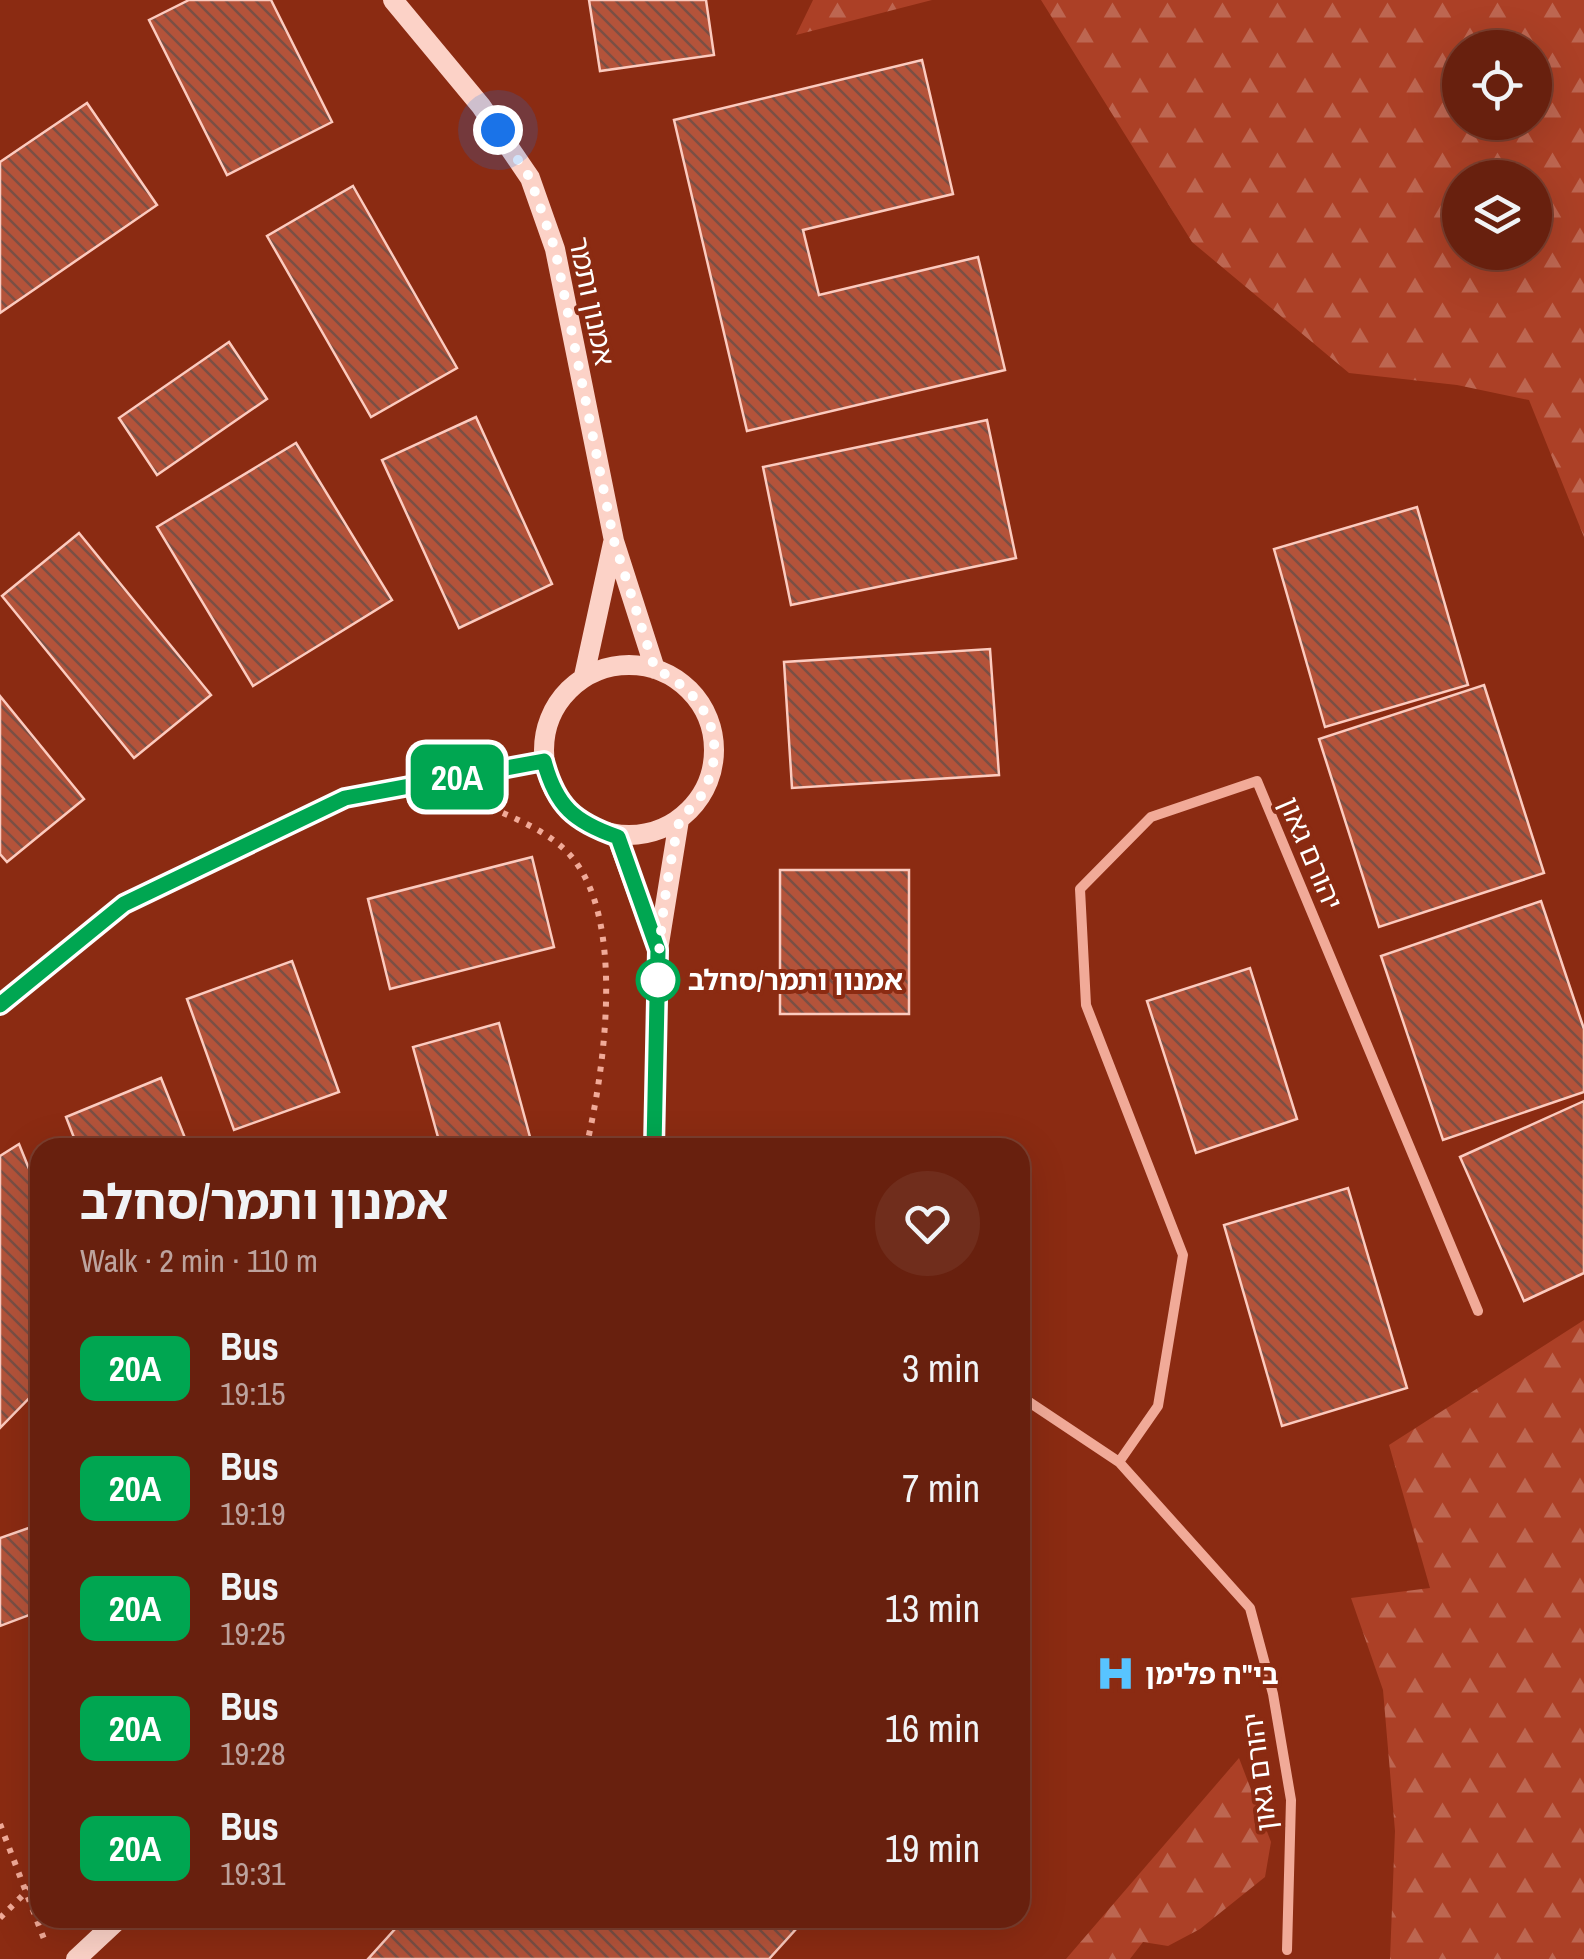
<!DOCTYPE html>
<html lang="en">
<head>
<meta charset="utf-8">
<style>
	:root { --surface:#68200e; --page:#702d1c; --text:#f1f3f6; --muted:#bda39e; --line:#7b3e2e }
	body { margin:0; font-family:"Archivo Narrow","Noto Sans Hebrew",sans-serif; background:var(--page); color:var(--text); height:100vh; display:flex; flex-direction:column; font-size:38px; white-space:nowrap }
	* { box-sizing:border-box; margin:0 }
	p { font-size:32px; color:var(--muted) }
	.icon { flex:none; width:55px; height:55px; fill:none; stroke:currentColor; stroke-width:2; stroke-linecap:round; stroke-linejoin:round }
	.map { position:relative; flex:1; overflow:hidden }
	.drawer { position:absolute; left:30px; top:1138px; width:1000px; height:790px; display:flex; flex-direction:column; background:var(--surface); border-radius:30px; box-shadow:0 10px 40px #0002,0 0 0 2px var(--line) }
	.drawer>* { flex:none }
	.badge { padding:0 20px; border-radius:15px; font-size:35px; line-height:65px }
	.buttons { position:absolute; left:1442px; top:30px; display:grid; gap:20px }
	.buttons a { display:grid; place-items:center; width:110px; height:110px; border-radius:50%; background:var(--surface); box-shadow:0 10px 40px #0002,0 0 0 2px var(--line); font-size:50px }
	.you { position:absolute; width:50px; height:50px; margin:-25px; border:8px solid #fff; border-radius:50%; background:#1a73e8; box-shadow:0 0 0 15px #1a73e833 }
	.map>.badge { position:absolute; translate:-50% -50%; box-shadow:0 0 0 5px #fff }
	.round { display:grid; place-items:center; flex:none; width:105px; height:105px; border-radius:52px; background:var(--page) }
	.overview { display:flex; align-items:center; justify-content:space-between; height:170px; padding:0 50px }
	h1 { font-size:48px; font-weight:700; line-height:75px }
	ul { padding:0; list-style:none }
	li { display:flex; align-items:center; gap:30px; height:120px; padding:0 50px }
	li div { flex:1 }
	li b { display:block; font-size:38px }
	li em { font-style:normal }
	li .badge { min-width:110px; font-weight:700; text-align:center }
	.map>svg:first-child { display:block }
	.forest { fill:url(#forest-firs); fill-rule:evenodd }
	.building { fill:url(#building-back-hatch); stroke:#fccbbf; stroke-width:2.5 }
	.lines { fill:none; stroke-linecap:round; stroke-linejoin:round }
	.path { stroke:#f1aa98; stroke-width:6; stroke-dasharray:5 8; stroke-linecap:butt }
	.street { stroke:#f1aa98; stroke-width:10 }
	.secondary { stroke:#fcd2c7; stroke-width:20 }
	.line-casing { stroke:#fff; stroke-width:22 }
	.line { stroke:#00a651; stroke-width:15 }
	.walk { stroke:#fff; stroke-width:10; stroke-dasharray:0 18 }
	.stop-dot { fill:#fff; stroke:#00a651; stroke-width:5 }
	.labels { text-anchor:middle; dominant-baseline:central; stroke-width:8; stroke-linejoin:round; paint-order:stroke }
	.street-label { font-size:28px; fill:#fff; stroke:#8b2b12 }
	.stop-label { font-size:28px; font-weight:bold; fill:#fff; stroke:#8b2b12; text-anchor:start }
	.poi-label { font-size:28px; font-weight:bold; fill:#fff; stroke:#8b2b12; text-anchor:start }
</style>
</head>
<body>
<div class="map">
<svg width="1584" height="1959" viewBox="0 0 1584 1959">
	<defs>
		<pattern id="forest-firs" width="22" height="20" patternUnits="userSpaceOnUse" patternTransform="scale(2.5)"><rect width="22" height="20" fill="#ac4026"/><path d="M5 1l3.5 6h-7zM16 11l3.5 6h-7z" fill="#bd6651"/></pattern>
		<pattern id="building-back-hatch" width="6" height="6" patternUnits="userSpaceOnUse" patternTransform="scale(2.5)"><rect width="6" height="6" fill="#b4533a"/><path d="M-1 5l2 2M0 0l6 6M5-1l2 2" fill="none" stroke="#7b4f44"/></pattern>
	</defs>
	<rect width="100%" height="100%" fill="#8b2b12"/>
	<path class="forest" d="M813,0h119l-136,35z
		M1041,0h543v537l-55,-137 -72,-15 -108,-12 -157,-131zM1460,48h75v74h-75zM1460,178h75v74h-75z
		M1584,1320v639h-194l5,-128 -12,-141 -32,-92 79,-10 -41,-143z
		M1239,1758l32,84 -6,35 -65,52 -32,17 -25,-4 -13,17h-64z"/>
	<path class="building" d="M189,0h82l61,122 -105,53 -78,-155z
		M589,0h117l8,55 -114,16z
		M922,60l31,134 -150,36 16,65 159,-38 27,113 -258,61 -73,-311z
		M87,103l70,102 -157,108v-151z
		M353,186l104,182 -86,49 -104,-181z
		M229,342l38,57 -110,76 -38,-57z
		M476,417l76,167 -93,44 -77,-168z
		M987,420l29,138 -225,47 -28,-138z
		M296,443l96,157 -139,86 -96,-159z
		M1417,507l51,178 -143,42 -51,-178z
		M79,533l132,162 -77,63 -132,-162z
		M990,649l9,126 -207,13 -8,-126z
		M1484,685l60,188 -165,54 -60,-188z
		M0,696l84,103 -77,63 -7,-8z
		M532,857l22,90 -164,42 -22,-90z
		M780,870h129v144h-129z
		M1541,901l43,128v63l-141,48 -62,-184z
		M292,961l47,131 -105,38 -47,-131z
		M1250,968l47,151 -101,34 -49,-152z
		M499,1023l34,125h-92l-28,-101z
		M161,1078l28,70h-111l-12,-31z
		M1584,1101v172l-60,28 -64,-144z
		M19,1144l21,52v191l-40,41v-272z
		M1348,1188l59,200 -125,38 -58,-201z
		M40,1524v87l-40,15v-88z
		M405,1918h401l-37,41h-401z"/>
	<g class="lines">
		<path class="path" d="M491,808c28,12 58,24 79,47 57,64 34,217 16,293
			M0,1824l44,115
			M0,1918l40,-40"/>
		<path class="street" d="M0,1005l124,-101 221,-106 199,-37
			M1020,1396l99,66 131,146 23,86 18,106 -4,150
			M1119,1462l39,-56 25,-151 -97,-250 -6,-116 71,-72 106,-36 221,530"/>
		<path class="secondary" d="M393,0l88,106 49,72 25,71 59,292 41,128
			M544 750a85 85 0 1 1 170 0a85 85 0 1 1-170 0Z
			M584,676l29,-133
			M617,837l40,111
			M654,1148l4,-198 21,-130
			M76,1959l44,-41"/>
	</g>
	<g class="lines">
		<defs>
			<path id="line" d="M0,1005l124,-101 221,-106 199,-37c12,45 30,61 74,76l40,113 -4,198"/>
		</defs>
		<use href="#line" class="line-casing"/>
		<use href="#line" class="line"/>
		<path class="walk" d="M498,130l32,48 25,71 59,292 41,128c53,25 76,74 46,127 -7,12 -21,18 -23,31 -12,53 -19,108 -21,162l1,-9"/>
	</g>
	<defs>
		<symbol id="hospital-bare" viewBox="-9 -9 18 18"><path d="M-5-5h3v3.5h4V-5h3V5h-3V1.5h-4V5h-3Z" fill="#58c4ff" stroke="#8b2b12" stroke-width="2.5" paint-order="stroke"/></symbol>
	</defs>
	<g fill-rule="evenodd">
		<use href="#hospital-bare" x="1088" y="1646" width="55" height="55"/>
	</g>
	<circle class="stop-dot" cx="658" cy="980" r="20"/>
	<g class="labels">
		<g class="street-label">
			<text transform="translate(592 301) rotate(78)">אמנון ותמר</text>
			<text transform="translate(1311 853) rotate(67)">יהורם גאון</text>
			<text transform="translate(1259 1772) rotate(-97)">יהורם גאון</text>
		</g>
		<g class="stop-label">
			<text x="688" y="980">אמנון ותמר/סחלב</text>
		</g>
		<g class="poi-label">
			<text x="1145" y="1674">בי"ח פלימן</text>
		</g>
	</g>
</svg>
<div class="buttons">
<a><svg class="icon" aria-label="locate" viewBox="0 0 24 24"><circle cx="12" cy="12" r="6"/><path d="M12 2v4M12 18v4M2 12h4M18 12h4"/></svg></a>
<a><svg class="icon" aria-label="layers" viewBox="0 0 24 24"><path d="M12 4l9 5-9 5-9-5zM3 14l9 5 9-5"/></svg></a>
</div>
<div class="you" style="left:498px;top:130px"></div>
<b class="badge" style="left:457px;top:777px;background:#00a651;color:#fff">20A</b>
<section class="drawer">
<div class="overview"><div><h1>אמנון ותמר/סחלב</h1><p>Walk · 2 min · 110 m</p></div><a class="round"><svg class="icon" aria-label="heart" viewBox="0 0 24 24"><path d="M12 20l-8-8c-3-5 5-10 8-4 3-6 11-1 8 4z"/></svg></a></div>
<ul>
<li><span class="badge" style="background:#00a651;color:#fff">20A</span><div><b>Bus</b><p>19:15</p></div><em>3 min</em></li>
<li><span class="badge" style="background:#00a651;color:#fff">20A</span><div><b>Bus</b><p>19:19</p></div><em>7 min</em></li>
<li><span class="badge" style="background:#00a651;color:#fff">20A</span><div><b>Bus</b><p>19:25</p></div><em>13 min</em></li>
<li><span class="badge" style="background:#00a651;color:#fff">20A</span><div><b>Bus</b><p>19:28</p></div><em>16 min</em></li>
<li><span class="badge" style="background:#00a651;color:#fff">20A</span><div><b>Bus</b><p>19:31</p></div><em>19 min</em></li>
</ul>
</section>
</div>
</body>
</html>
